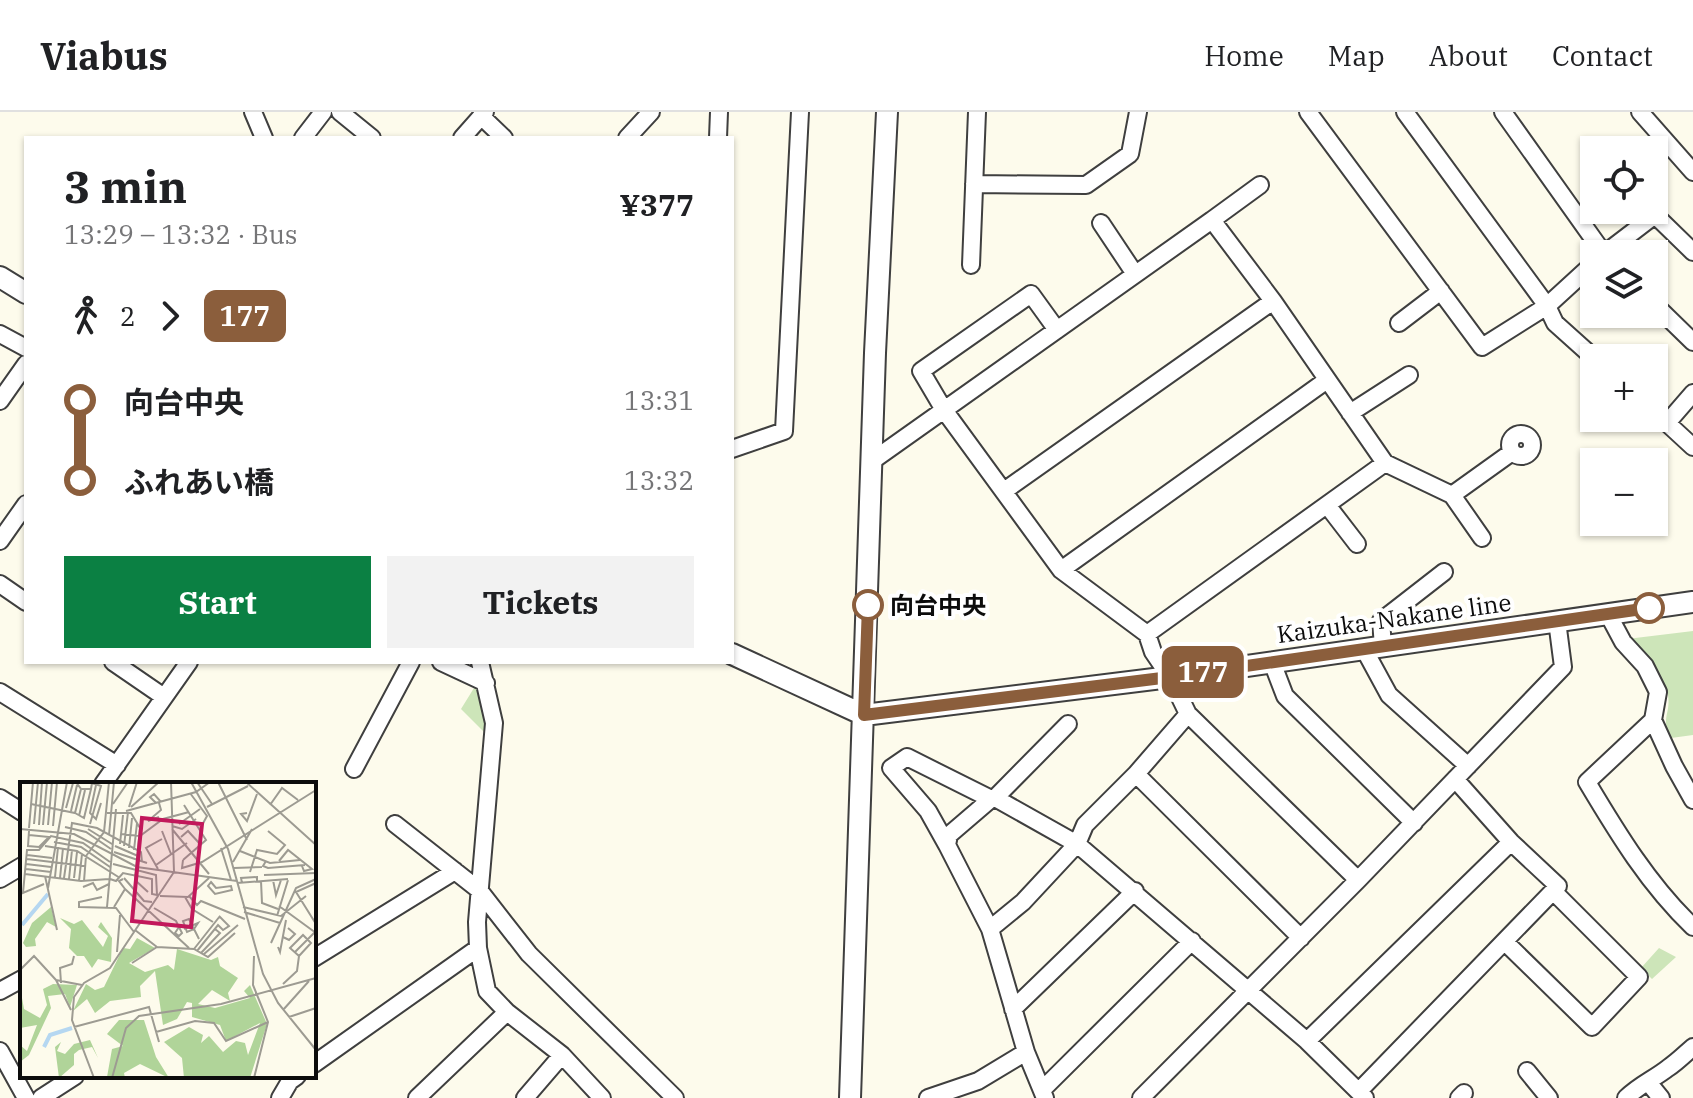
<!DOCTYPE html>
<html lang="en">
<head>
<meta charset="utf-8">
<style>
	:root { --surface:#fff; --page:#f2f2f2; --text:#202124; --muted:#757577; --line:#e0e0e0; --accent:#0b8043 }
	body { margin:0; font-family:"IBM Plex Serif","Noto Sans JP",serif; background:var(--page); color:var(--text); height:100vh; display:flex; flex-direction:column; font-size:30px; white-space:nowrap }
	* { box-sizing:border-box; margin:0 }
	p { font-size:26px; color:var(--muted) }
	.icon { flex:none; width:44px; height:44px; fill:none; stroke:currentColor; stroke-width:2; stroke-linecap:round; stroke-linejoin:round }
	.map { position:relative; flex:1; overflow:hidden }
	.panel { position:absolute; left:24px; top:24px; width:710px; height:528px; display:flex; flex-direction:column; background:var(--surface); border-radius:0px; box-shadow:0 2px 6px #0004 }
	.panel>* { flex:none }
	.badge { padding:0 16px; border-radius:12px; font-size:28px; line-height:52px }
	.buttons { position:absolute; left:1580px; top:24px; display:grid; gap:16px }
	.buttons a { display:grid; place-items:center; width:88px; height:88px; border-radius:0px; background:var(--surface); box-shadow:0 2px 6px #0004; font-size:40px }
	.map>.badge { position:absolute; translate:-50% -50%; box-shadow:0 0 0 4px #fff }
	.legs { display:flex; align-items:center; gap:12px; height:88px; padding:0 40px; font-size:26px }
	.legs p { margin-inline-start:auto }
	.headline { display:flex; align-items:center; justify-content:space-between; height:136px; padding:0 40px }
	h1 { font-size:44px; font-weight:800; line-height:60px }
	.cta { display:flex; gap:16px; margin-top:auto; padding:16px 40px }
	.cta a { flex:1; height:92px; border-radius:0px; background:var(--accent); color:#fff; font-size:32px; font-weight:800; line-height:92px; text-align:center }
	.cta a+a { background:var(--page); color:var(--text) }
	ul { padding:0 40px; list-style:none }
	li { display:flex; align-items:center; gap:28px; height:80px; font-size:30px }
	li i { display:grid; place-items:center; width:12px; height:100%; margin:0 10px; background:currentColor }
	li i::after { content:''; width:20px; height:20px; margin:-10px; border:6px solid; border-radius:50%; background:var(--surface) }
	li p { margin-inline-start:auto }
	li:first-child i { background:linear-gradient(#0000 50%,currentColor 0) }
	li:last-child i { background:linear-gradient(currentColor 50%,#0000 0) }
	header { display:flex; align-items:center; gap:48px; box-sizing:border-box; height:112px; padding:0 40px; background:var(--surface); border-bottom:2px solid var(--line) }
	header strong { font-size:38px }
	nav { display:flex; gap:44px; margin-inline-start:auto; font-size:28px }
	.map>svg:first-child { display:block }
	.green { fill:#cde5b9 }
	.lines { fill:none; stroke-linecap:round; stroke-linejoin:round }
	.minor-casing { stroke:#3f3f3f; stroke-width:20 }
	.tertiary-casing { stroke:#3f3f3f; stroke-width:24 }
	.minor { stroke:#fff; stroke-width:16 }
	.tertiary { stroke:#fff; stroke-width:20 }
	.line-1-casing { stroke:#fff; stroke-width:18 }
	.line-1 { stroke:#8b5e3c; stroke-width:12 }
	.stop-1-dot { fill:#fff; stroke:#8b5e3c; stroke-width:4 }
	.labels { text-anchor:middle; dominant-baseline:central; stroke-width:8; stroke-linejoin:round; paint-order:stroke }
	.stop-label { font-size:24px; font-weight:bold; fill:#0c0c0c; stroke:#fff; text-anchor:start }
	.street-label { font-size:24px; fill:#0c0c0c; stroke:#fff }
	.inset-river { fill:none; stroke:#b5d7f1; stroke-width:4 }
	.inset-road { fill:none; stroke:#9d9b92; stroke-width:2 }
	.view { fill:#c2185b; fill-opacity:0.15; stroke:#c2185b; stroke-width:4 }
	.inset-edge { fill:none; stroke:#0c0c0c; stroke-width:4 }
</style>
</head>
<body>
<header>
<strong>Viabus</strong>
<nav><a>Home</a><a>Map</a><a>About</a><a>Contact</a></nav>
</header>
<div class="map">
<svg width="1693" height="986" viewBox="0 0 1693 986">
	<rect width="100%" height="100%" fill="#fdfbec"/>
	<path class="green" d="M1693,519v104l-22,3c-11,-20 0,-24 -3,-43 -5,-23 -25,-41 -41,-56z
		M474,576l9,2 6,47 -28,-28z
		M1659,836l17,9 -24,22 -11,-11z"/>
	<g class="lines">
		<defs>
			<path id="minor" d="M253,0l11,26
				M340,0l32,26
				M1308,0l174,235 65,-41 47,-43
				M1405,0l142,194 8,17 39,35
				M1503,0l101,142
				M1640,0l53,60
				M481,4l23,22
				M303,26l20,-26
				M462,26l23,-26
				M627,26l24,-26
				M718,26l1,-26
				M974,72l112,1 44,-31 8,-42
				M1212,108l48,-35
				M1101,111l34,51
				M1604,142l51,-39 38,37
				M971,153l6,-153
				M1654,192l39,38
				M1399,211l42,-32
				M1057,218l-26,-36 -110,77 23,39 117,160 86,64 6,18 17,25 18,37 170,166
				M0,222l26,14
				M0,289l26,-37
				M1654,299l39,36
				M1350,301l59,-38
				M1667,311l26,-30
				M1510 333a11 11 0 1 1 22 0a11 11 0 1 1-22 0Z
				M732,337l52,-18 16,-319
				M872,349l340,-241 61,81 112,162 67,32 60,-43
				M1004,379l269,-190
				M1452,383l30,43
				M1327,393l30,39
				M0,429l26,-37
				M1061,458l266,-190
				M0,472l26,18
				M1608,502l15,28 22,24 13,26 -5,28 -66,62c31,52 62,103 106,145
				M1147,522l238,-171
				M1383,534l-2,-25 63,-49
				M1364,537l25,46 79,71
				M113,550l51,35
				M441,550l45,21
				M480,550l14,61 -17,199 1,26 9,43 20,21 55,43 40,43
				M1272,550l13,34 129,127
				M0,580l117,73
				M1653,608l21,46 19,34
				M354,657l57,-107
				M1136,662l165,164
				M103,672l86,-122
				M0,686l22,14
				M995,686l73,-74
				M395,712l84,66 50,64 146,144
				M947,733l-19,-34 -37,-43 16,-11 84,42
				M0,767l22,-13
				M990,817l33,-27 54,-58 8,-19 51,-51 52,-60
				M1505,830l87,85 47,-50 -86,-86
				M314,846l141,-87
				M0,879l22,-12
				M1013,897l122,-118
				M1307,929l204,-199
				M0,939l26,47
				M314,952l164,-116
				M1527,959l22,27
				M1648,970l13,16
				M1042,978l150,-149
				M1359,979l199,-205 -47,-44 -56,-63
				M41,986l34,-22
				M280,986l10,-17 7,-5
				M417,986l90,-86
				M525,986l37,-43
				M928,986l50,-17 48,-29
				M1045,986l-19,-46 -36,-123 -43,-84 2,-10 42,-36h6l80,45 230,197 58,57
				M1141,986l217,-218 205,-213 -6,-46
				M1459,986l5,-5
				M1626,986c13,-13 28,-19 42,-30 9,-6 17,-14 25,-21"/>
			<path id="tertiary" d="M0,165l26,16
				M732,542l132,61
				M864,603l306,-38 523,-75
				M850,986l25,-745 12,-241"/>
		</defs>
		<use href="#minor" class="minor-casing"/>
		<use href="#tertiary" class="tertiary-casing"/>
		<use href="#minor" class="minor"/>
		<use href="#tertiary" class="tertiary"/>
	</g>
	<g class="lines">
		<defs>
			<path id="line-1" d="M868,493l-4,110 306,-38 479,-69"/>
		</defs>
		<use href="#line-1" class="line-1-casing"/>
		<use href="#line-1" class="line-1"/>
	</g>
	<g class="stop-1-dot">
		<circle cx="868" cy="493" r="14"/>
		<circle cx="1649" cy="496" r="14"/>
	</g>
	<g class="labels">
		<g class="stop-label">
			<text x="890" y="493">向台中央</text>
		</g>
		<g class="street-label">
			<text transform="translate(1394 506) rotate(-8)">Kaizuka-Nakane line</text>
		</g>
	</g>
	<g transform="translate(20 670)">
		<rect width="296" height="296" fill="#fdfbec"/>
		<path d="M31,125l5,20 -9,-5 -12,17 1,7 -10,1 -3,-4 9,-20zM40,136l14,6 8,-4 21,27 5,-11 -10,-9 3,-5 11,16 -1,24 -13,-3 -6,9 -8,-12h-7l-8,-8 2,-19zM117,156l18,10 -26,15 16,9 23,-7 6,5 3,-21 34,11 7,-3 2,9 18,12 -10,15 2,8 -18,-11 -14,14 17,4 35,-10 -6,-7 6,-6 17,39 -17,54h-66l-2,-20 -18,-16 25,-15 14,8 -2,8 8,-7 14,16 13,-11 9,2 3,12 12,-32 -34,18 -6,-16 -28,-8v-14l-5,-1 -10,17 -14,6 -8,-54 -15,15 1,11 -31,4 -15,12 -8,-14 -14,12 13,-27 9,6 9,-3 19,-39 7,1zM33,202l24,1 -7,22 -5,-13 -17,2 3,12 -22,47 -9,7v-17l7,6 10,-26 -17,3v-41l4,22 16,9 7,-13 -4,-16zM99,238h25l12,37 13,21 -29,-14 -16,9 1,5 -18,-1 5,-28 11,-3 -16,-12zM70,258l8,18 -6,-11 -13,3 -5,4v11l-15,13 -4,-31 6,-5 -4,9 8,3 9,-10z" fill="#b0d499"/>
		<path class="inset-river" d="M2,143l26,-31M24,265l6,-12 22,-7"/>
		<path class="inset-road" d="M151,0l3,90M171,0l37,67 35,125 15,29 38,47M177,0l15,22M198,0l29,58M226,0l70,63M76,3l-6,28 6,6 5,-16M61,7h10l1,-6 9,3 -11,38M170,11l17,23 -6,11M136,21l-6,-6 4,-3 7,8M11,22l44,9 6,-24 -5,-7M93,22l15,-22M250,23l12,-17 16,12M109,25l8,-25M111,25l28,-25M187,25l41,-21M46,26l7,-25M51,29l6,-26M106,29l70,-19 14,-10M55,31l9,5 7,-29M87,31h24l9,15 -5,52 13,12M227,31l-6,1 6,7 10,-27M59,34l6,-26M139,35l-11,4 13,-11 -2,-7M14,42l4,-42M159,42l21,-15M19,43l3,-43M23,43l4,-43M28,43l4,-43M33,44l4,-44M152,44l10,3 14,-10M45,45l21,5 25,17M9,46l4,-46M0,47l54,5 63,33 100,14M68,47l24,15M152,47l37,45M142,49l9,23M101,52l19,2 23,-17 26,-7M9,53l20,2 -10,10 -11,-1 1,-15M89,53l5,-53M161,55l7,-6 12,13M34,60l27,5 29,20M100,62l3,-29M25,64l32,5 43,27M95,64l23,10M104,64l4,-34M109,66l3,-30M201,66l10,32M114,68l3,-27M220,69l30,12 30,-3M94,70l33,11M7,73l25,3M7,77l58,7M163,78l-1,8 20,-6 114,-72M163,78l23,-20 -22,-35M246,79l-3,5 5,2 37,-3M259,79l9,-11 24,19 -8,2 -2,-5M213,80l19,-33M6,82l25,3M136,83l31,-22M214,86l28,-1M6,87l25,3M138,87l-12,-21 16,-9M230,90l7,-22 20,4 8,-9 -17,-14M5,92l56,7 28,-2M244,93l52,-2M25,94l12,54M35,95l3,-30M40,96l3,-30M44,96l8,-55 25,5 44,24 1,10M54,96l3,-26M104,96l20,23 8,1M49,97l3,-29M90,97l6,2 7,-8 29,6v15l5,1 -1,-20 -43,-11M253,98l3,15 5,-15M59,99l3,-27M64,99l2,-25 18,-24 5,-50M241,99l1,22 16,6M191,100l5,6 15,-2 1,4 -17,4 -7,-8zM217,101l51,-4M222,101l-1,-5 16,-1v4M296,101l-20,9 20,32M24,102l-21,9 4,-43h12l12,-14 32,7 27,19M63,105l10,-4 4,7 12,-6M28,106l19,-106M105,107l64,59M140,114l28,1 21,-19M169,114l8,9 4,-4 44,18M82,115l-23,5v5l37,1 18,24M165,115l7,12 21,13M259,124l37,27M87,125l9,-98M94,125l11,-18 -6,-8 4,-2M223,125l38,9 25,-20M134,126l22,13 6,12 -3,3 -4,-3 4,-6M224,130l36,11M257,134l11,-36M169,137l5,10 -7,3 -4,-11zM164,147l14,-6 -4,6 5,10M115,148l22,17 37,2 14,8 27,-24M263,155l6,3 6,-6 -7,-6M251,161l25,-55 20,-9M258,165l2,5 6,-32M174,167l26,-33M177,169l21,-26 5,5 6,-4 -10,-10M97,170l3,-37M275,170l20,-20M181,171l19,-20 -5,-4M184,172l34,-29M234,174l-1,29 15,37 -14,56M279,174l-9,-8 13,-13 5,5M112,181l25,-16M0,188l14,-14 22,24 26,5M36,198l15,30M41,201l-1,-15 12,-4 2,-8M263,202l14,-13 2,-15 12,-13 -3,-3M263,228l26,-29M269,235l27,-9M54,245l75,-20 10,35M136,250l39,-11 19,2 12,18 42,-19M74,296l-22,-58 2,-23 10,-14 26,-15 64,-96M92,296l14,-50 13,-12 82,-12 95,-26"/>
		<path class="view" d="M122,36l60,6 -11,103 -59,-6z"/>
		<rect width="296" height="296" class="inset-edge"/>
	</g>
</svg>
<div class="buttons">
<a><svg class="icon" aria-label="locate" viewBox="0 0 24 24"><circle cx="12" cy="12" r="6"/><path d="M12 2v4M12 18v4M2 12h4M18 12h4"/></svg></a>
<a><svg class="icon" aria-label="layers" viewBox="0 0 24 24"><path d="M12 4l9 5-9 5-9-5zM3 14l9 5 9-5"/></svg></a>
<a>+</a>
<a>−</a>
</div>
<b class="badge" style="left:1203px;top:560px;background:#8b5e3c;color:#fff">177</b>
<section class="panel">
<div class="headline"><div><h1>3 min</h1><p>13:29 – 13:32 · Bus</p></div><b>¥377</b></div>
<div class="legs"><svg class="icon" aria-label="walk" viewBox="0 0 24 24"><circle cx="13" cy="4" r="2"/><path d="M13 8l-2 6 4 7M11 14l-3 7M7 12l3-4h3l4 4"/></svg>2<svg class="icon" aria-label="forward" viewBox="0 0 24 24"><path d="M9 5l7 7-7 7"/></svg><b class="badge" style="background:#8b5e3c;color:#fff">177</b></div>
<ul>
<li><i style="color:#8b5e3c"></i><b>向台中央</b><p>13:31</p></li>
<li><i style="color:#8b5e3c"></i><b>ふれあい橋</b><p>13:32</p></li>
</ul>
<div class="cta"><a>Start</a><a>Tickets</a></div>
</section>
</div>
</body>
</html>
